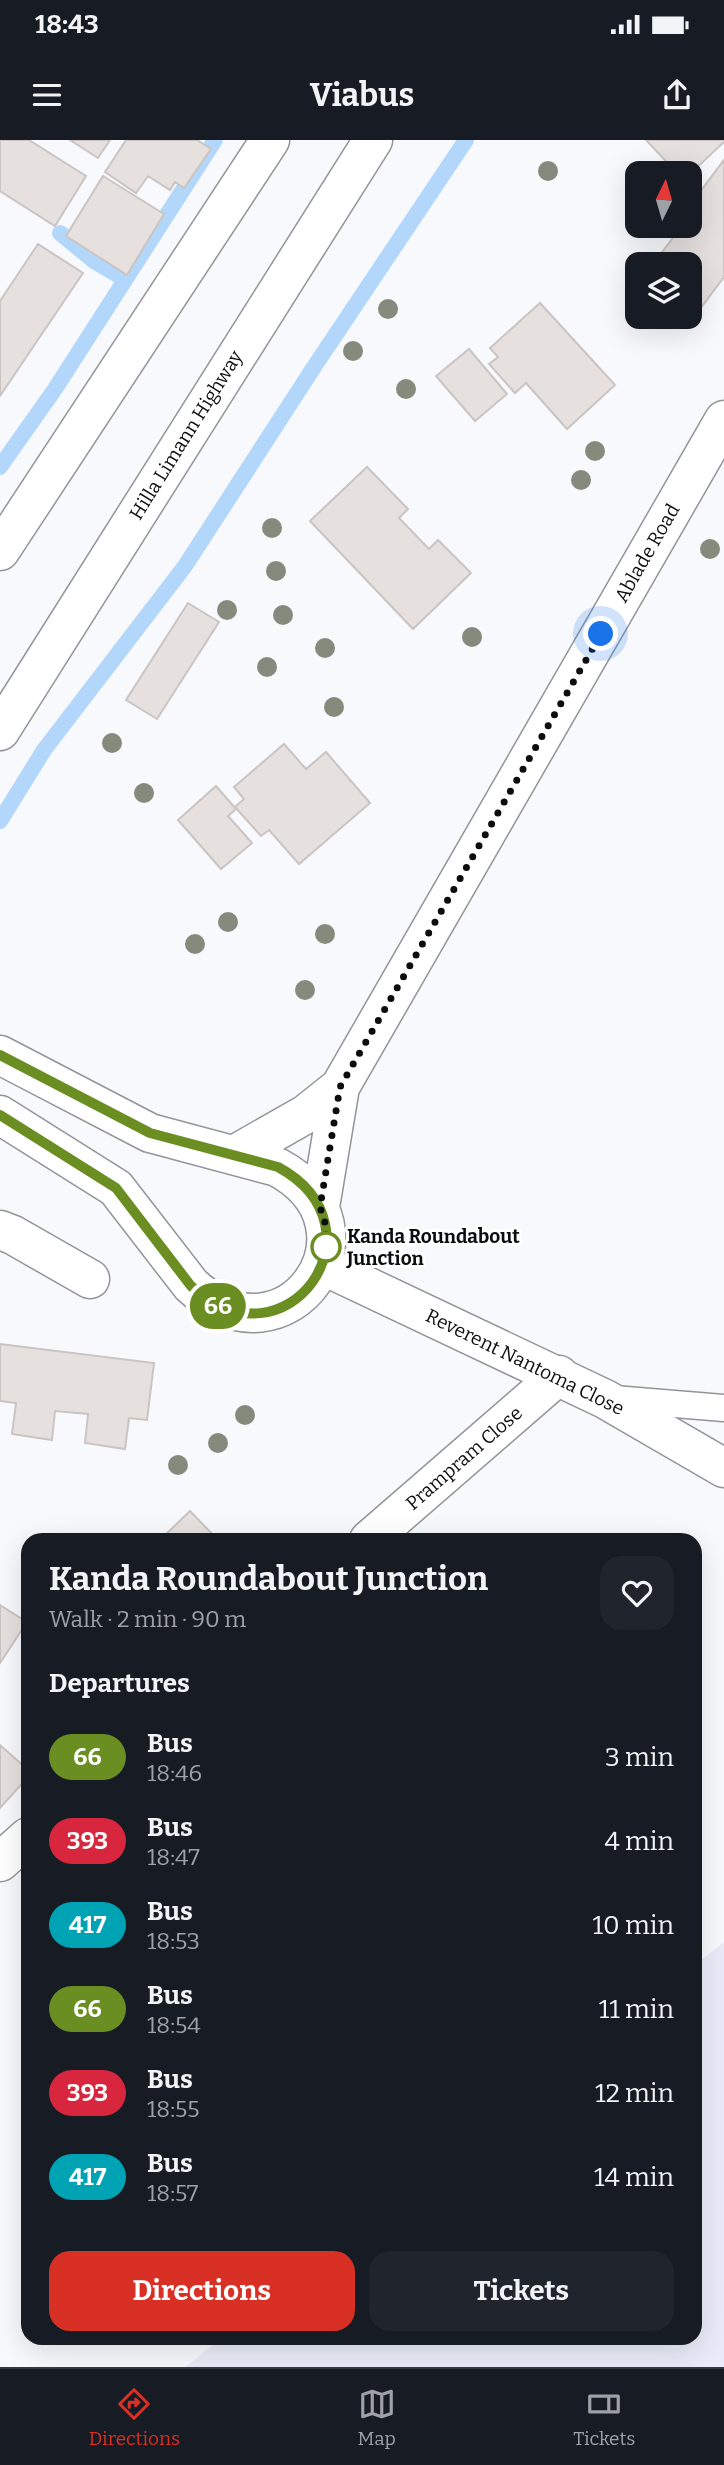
<!DOCTYPE html>
<html lang="en">
<head>
<meta charset="utf-8">
<style>
	:root { --surface:#171b24; --page:#20242c; --text:#f1f3f6; --muted:#9ea1a6; --line:#363941; --accent:#d93025 }
	body { margin:0; font-family:Bitter,serif; background:var(--page); color:var(--text); height:100vh; display:flex; flex-direction:column; font-size:26px; white-space:nowrap }
	* { box-sizing:border-box; margin:0 }
	p { font-size:23px; color:var(--muted) }
	.icon { flex:none; width:38px; height:38px; fill:none; stroke:currentColor; stroke-width:2; stroke-linecap:round; stroke-linejoin:round }
	.map { position:relative; flex:1; overflow:hidden }
	.panel { position:absolute; left:21px; top:1393px; width:681px; height:812px; display:flex; flex-direction:column; background:var(--surface); border-radius:21px; box-shadow:0 7px 28px #0002 }
	.panel>* { flex:none }
	.badge { padding:0 14px; border-radius:23px; font-size:24px; line-height:46px }
	.needle { width:46px; rotate:5deg }
	.buttons { position:absolute; left:625px; top:21px; display:grid; gap:14px }
	.buttons a { display:grid; place-items:center; width:77px; height:77px; border-radius:14px; background:var(--surface); box-shadow:0 7px 28px #0002; font-size:35px }
	.you { position:absolute; width:35px; height:35px; margin:-18px; border:5px solid #fff; border-radius:50%; background:#1a73e8; box-shadow:0 0 0 10px #1a73e833 }
	.map>.badge { position:absolute; translate:-50% -50%; box-shadow:0 0 0 4px #fff }
	h2 { padding:0 28px; font-size:26px; line-height:63px }
	.round { display:grid; place-items:center; flex:none; width:74px; height:74px; border-radius:21px; background:var(--page) }
	.overview { display:flex; align-items:center; justify-content:space-between; height:119px; padding:0 28px }
	h1 { font-size:33px; font-weight:700; line-height:52px }
	.action { display:flex; gap:14px; margin-top:auto; padding:14px 28px }
	.action a { flex:1; height:80px; border-radius:21px; background:var(--accent); color:#fff; font-size:28px; font-weight:700; line-height:80px; text-align:center }
	.action a+a { background:var(--page); color:var(--text) }
	ul { padding:0; list-style:none }
	li { display:flex; align-items:center; gap:21px; height:84px; padding:0 28px }
	li div { flex:1 }
	li b { display:block; font-size:26px }
	li em { font-style:normal }
	li .badge { min-width:77px; font-weight:700; text-align:center }
	.status { display:flex; justify-content:space-between; align-items:center; height:49px; padding:0 35px; background:var(--surface); direction:ltr }
	.status svg { height:19px; fill:currentColor }
	header { display:flex; justify-content:space-between; align-items:center; height:91px; padding:0 28px; background:var(--surface); font-size:32px; font-weight:700 }
	.dock { display:flex; justify-content:space-around; align-items:center; height:98px; border-top:2px solid var(--line); background:var(--surface); font-size:19px; color:var(--muted) }
	.dock a { display:grid; justify-items:center; gap:4px }
	.dock .current { color:var(--accent) }
	.map>svg:first-child { display:block }
	.built { fill:#e9ecf8 }
	.lines { fill:none; stroke-linecap:round; stroke-linejoin:round }
	.stream { stroke:#b3d7fa; stroke-width:16 }
	.building { fill:#e6e0df; stroke:#cac4c3; stroke-width:2 }
	.lane-casing { stroke:#939498; stroke-width:29 }
	.street-casing { stroke:#939498; stroke-width:41 }
	.secondary-casing { stroke:#939498; stroke-width:41 }
	.lane { stroke:#fff; stroke-width:26 }
	.street { stroke:#fff; stroke-width:38 }
	.secondary { stroke:#fff; stroke-width:38 }
	.tree { fill:#858b7c }
	.line-casing { stroke:#fff; stroke-width:16 }
	.line { stroke:#6b8e23; stroke-width:10 }
	.walk { stroke:#0c0d0e; stroke-width:7; stroke-dasharray:0 12.6 }
	.stop-dot { fill:#fff; stroke:#6b8e23; stroke-width:3.5 }
	.labels { text-anchor:middle; dominant-baseline:central; stroke-width:6; stroke-linejoin:round; paint-order:stroke }
	.street-label { font-size:19px; fill:#0c0d0e; stroke:#fff }
	.stop-label { font-size:19px; font-weight:bold; fill:#0c0d0e; stroke:#fff; text-anchor:start }
</style>
</head>
<body>
<div class="status"><b>18:43</b><svg viewBox="0 0 49 12"><path d="M0 12V9h3v3zM5 12V6h3v6zM10 12V3h3v9zM15 12V0h3v12zM26 1h20v11H26zM47 4h2v5h-2z"/></svg></div>
<header><svg class="icon" aria-label="menu" viewBox="0 0 24 24"><path d="M4 6h16M4 12h16M4 18h16"/></svg>Viabus<svg class="icon" aria-label="share" viewBox="0 0 24 24"><path d="M12 15V3M7 8l5-5 5 5M5 13v7h14v-7"/></svg></header>
<div class="map">
<svg width="724" height="2227" viewBox="0 0 724 2227">
	<rect width="100%" height="100%" fill="#f8f9fd"/>
	<path class="built" d="M724,1802v425h-539l37,-29h473v-373z"/>
	<g class="lines">
		<path class="stream" d="M60,93l34,28 31,18
			M0,327l55,-78 160,-249
			M0,681l44,-71 141,-184 129,-199 152,-227"/>
	</g>
	<path class="building" d="M0,0h29l57,36 -31,50 -55,-35z
		M70,0h40l-12,18z
		M126,0h71l14,9 -27,39 -9,-6 -5,8 -22,-14 -12,17 -31,-21z
		M646,0h78v2l-34,32 -13,-1z
		M724,20v117l-30,40 -4,-3v-50h-37l29,-38h8v-21z
		M103,36l61,38 -37,61 -61,-39z
		M38,104l45,29 -83,123v-95z
		M540,163l75,82 -48,44 -41,-46 -11,10 -26,-29 9,-7 -8,-9z
		M469,209l38,45 -32,27 -39,-45z
		M367,327l41,42 -9,9 30,31 9,-9 33,33 -58,56 -103,-108z
		M188,463l31,19 -62,97 -31,-19z
		M284,604l22,25 20,-17 44,51 -71,61 -30,-34 -8,6 -26,-29 9,-8 -10,-12z
		M216,646l20,23 -8,7 24,27 -31,26 -43,-49z
		M0,1204l154,19 -7,57 -18,-2 -4,31 -40,-6 3,-29 -33,-3 -3,29 -40,-6 4,-31 -16,-2z
		M190,1371l28,29h-54l-2,-2z
		M0,1465l27,17 -27,41z
		M0,1605l28,25v7l-28,31z"/>
	<g class="lines">
		<defs>
			<path id="lane" d="M614,1259l110,9"/>
			<path id="street" d="M0,915l150,78 127,34c113,60 9,207 -86,118l-75,-97 -116,-73
				M234,1015l72,-41 34,-27
				M320,1067l20,-120 384,-667
				M0,1090l13,5 77,44
				M322,1125l283,134 119,69
				M369,1400l190,-165
				M0,1722l28,-25"/>
			<path id="secondary" d="M0,411l270,-411
				M0,591l373,-591"/>
		</defs>
		<use href="#lane" class="lane-casing"/>
		<use href="#street" class="street-casing"/>
		<use href="#secondary" class="secondary-casing"/>
		<use href="#lane" class="lane"/>
		<use href="#street" class="street"/>
		<use href="#secondary" class="secondary"/>
	</g>
	<g class="tree">
		<circle cx="548" cy="31" r="10"/>
		<circle cx="388" cy="169" r="10"/>
		<circle cx="353" cy="211" r="10"/>
		<circle cx="406" cy="249" r="10"/>
		<circle cx="595" cy="311" r="10"/>
		<circle cx="581" cy="340" r="10"/>
		<circle cx="272" cy="388" r="10"/>
		<circle cx="710" cy="409" r="10"/>
		<circle cx="276" cy="431" r="10"/>
		<circle cx="227" cy="470" r="10"/>
		<circle cx="283" cy="475" r="10"/>
		<circle cx="472" cy="497" r="10"/>
		<circle cx="325" cy="508" r="10"/>
		<circle cx="267" cy="527" r="10"/>
		<circle cx="334" cy="567" r="10"/>
		<circle cx="112" cy="603" r="10"/>
		<circle cx="144" cy="653" r="10"/>
		<circle cx="228" cy="782" r="10"/>
		<circle cx="325" cy="794" r="10"/>
		<circle cx="195" cy="804" r="10"/>
		<circle cx="305" cy="850" r="10"/>
		<circle cx="245" cy="1275" r="10"/>
		<circle cx="218" cy="1303" r="10"/>
		<circle cx="178" cy="1325" r="10"/>
	</g>
	<g class="lines">
		<defs>
			<path id="line" d="M0,915l150,78 128,34c112,61 8,207 -87,119l-75,-98 -116,-73"/>
		</defs>
		<use href="#line" class="line-casing"/>
		<use href="#line" class="line"/>
		<path class="walk" d="M326,1107v-21l-6,-19 20,-120 261,-453"/>
	</g>
	<circle class="stop-dot" cx="326" cy="1107" r="14"/>
	<g class="labels">
		<g class="street-label">
			<text transform="translate(186 295) rotate(-58)">Hilla Limann Highway</text>
			<text transform="translate(647 413) rotate(-60)">Ablade Road</text>
			<text transform="translate(525 1222) rotate(26)">Reverent Nantoma Close</text>
			<text transform="translate(464 1318) rotate(-41)">Prampram Close</text>
		</g>
		<g class="stop-label">
			<text x="347" y="1096">Kanda Roundabout<tspan x="347" dy="22">Junction</tspan></text>
		</g>
	</g>
</svg>
<div class="buttons">
<a><svg class="needle" viewBox="-14 -14 28 28"><path d="M0-13l5 13h-10z" fill="#e53935"/><path d="M0 13l5-13h-10z" fill="#9ea1a6"/></svg></a>
<a><svg class="icon" aria-label="layers" viewBox="0 0 24 24"><path d="M12 4l9 5-9 5-9-5zM3 14l9 5 9-5"/></svg></a>
</div>
<div class="you" style="left:601px;top:494px"></div>
<b class="badge" style="left:218px;top:1166px;background:#6b8e23;color:#fff">66</b>
<section class="panel">
<div class="overview"><div><h1>Kanda Roundabout Junction</h1><p>Walk · 2 min · 90 m</p></div><a class="round"><svg class="icon" aria-label="heart" viewBox="0 0 24 24"><path d="M12 20l-8-8c-3-5 5-10 8-4 3-6 11-1 8 4z"/></svg></a></div>
<h2>Departures</h2>
<ul>
<li><span class="badge" style="background:#6b8e23;color:#fff">66</span><div><b>Bus</b><p>18:46</p></div><em>3 min</em></li>
<li><span class="badge" style="background:#d7263d;color:#fff">393</span><div><b>Bus</b><p>18:47</p></div><em>4 min</em></li>
<li><span class="badge" style="background:#00a3b4;color:#fff">417</span><div><b>Bus</b><p>18:53</p></div><em>10 min</em></li>
<li><span class="badge" style="background:#6b8e23;color:#fff">66</span><div><b>Bus</b><p>18:54</p></div><em>11 min</em></li>
<li><span class="badge" style="background:#d7263d;color:#fff">393</span><div><b>Bus</b><p>18:55</p></div><em>12 min</em></li>
<li><span class="badge" style="background:#00a3b4;color:#fff">417</span><div><b>Bus</b><p>18:57</p></div><em>14 min</em></li>
</ul>
<div class="action"><a>Directions</a><a>Tickets</a></div>
</section>
</div>
<nav class="dock">
<a class="current"><svg class="icon" aria-label="directions" viewBox="0 0 24 24"><path d="M12 3l9 9-9 9-9-9zM9 14v-3h6M13 9l2 2-2 2"/></svg>Directions</a>
<a><svg class="icon" aria-label="map" viewBox="0 0 24 24"><path d="M3 6l6-2 6 2 6-2v14l-6 2-6-2-6 2zM9 4v14M15 6v14"/></svg>Map</a>
<a><svg class="icon" aria-label="tickets" viewBox="0 0 24 24"><path d="M3 7h18v10H3zM15 7v10"/></svg>Tickets</a>
</nav>
</body>
</html>
